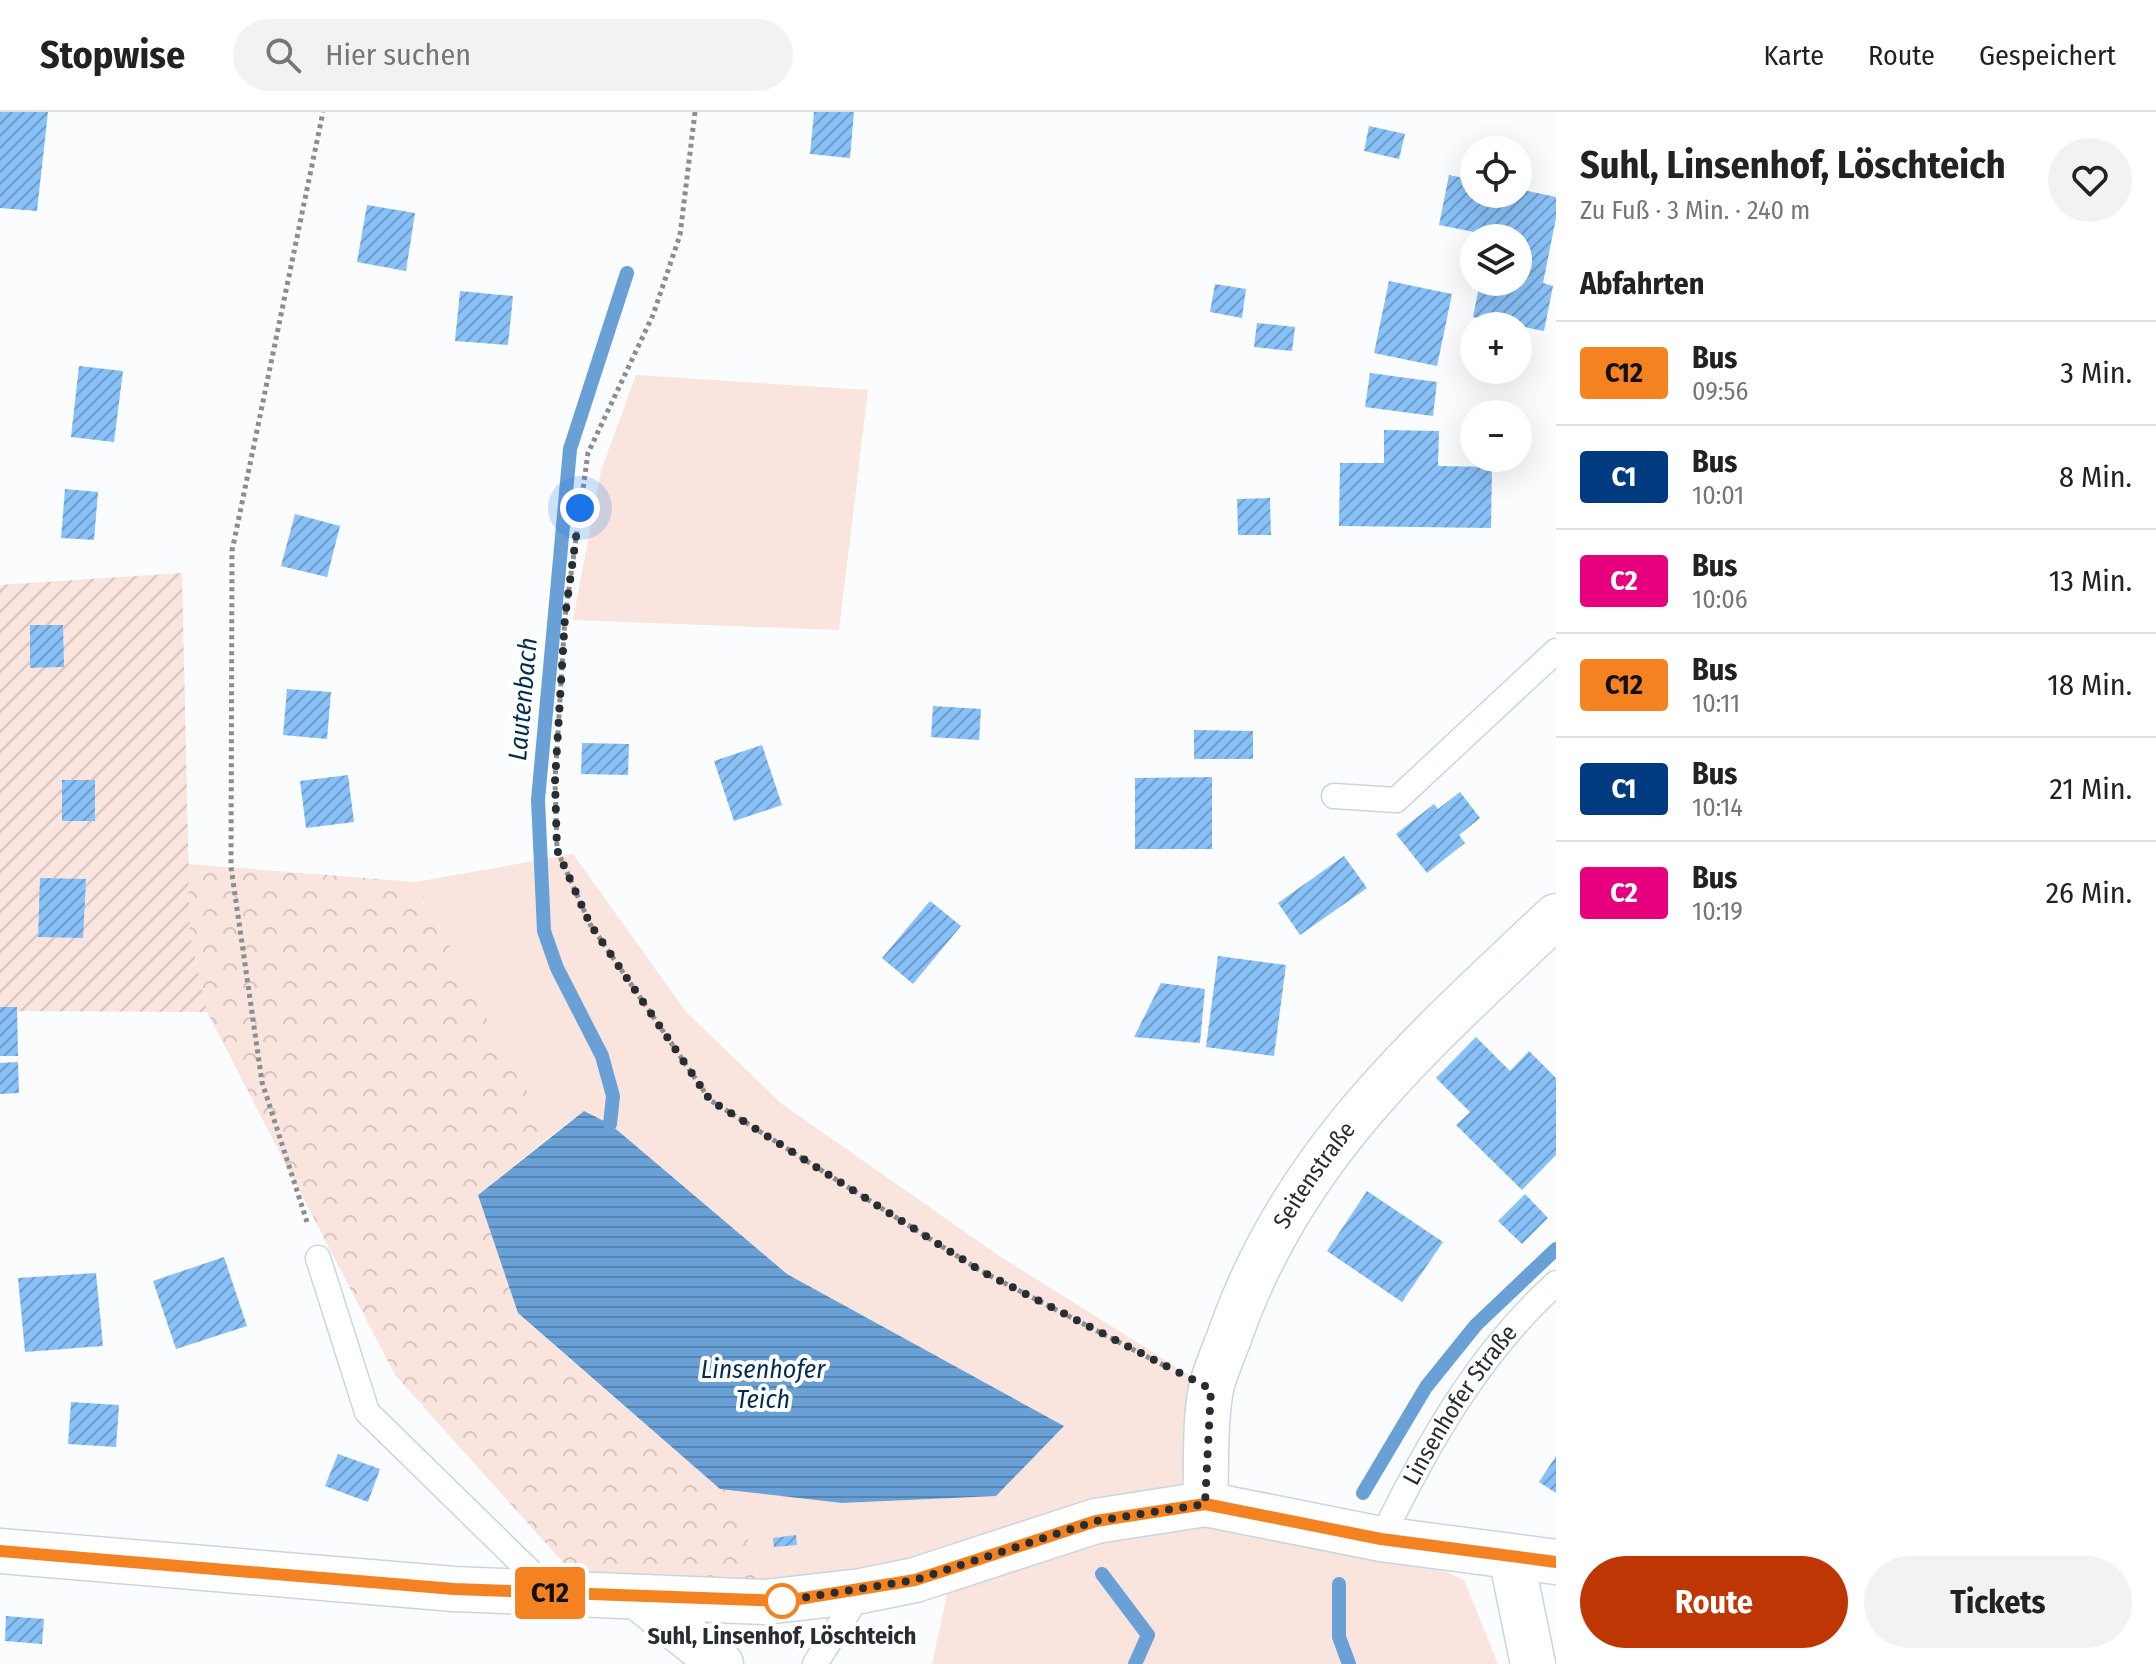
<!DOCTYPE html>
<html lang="de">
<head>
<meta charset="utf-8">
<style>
	:root { --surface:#fff; --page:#f2f2f2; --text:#222; --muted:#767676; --line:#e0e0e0; --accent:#bf3605 }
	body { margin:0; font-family:"Fira Sans Condensed",sans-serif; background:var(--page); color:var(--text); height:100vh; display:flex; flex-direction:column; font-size:30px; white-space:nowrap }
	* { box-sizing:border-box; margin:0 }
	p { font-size:26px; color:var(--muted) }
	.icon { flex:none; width:44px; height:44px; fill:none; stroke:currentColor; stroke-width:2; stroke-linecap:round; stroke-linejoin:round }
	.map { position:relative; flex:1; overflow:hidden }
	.side { display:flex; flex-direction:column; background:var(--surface); width:600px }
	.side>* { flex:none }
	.badge { padding:0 16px; border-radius:6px; font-size:28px; line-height:52px }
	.tools { position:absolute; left:1460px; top:24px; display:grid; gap:16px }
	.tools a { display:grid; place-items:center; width:72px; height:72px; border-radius:50%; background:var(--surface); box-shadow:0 8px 32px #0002; font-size:40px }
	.you { position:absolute; width:40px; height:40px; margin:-20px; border:6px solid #fff; border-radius:50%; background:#1a73e8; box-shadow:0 0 0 12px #1a73e833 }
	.map>.badge { position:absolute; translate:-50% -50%; box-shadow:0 0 0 4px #fff }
	h2 { padding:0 24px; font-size:30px; line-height:72px }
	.round { display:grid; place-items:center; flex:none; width:84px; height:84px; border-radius:42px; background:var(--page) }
	.headline { display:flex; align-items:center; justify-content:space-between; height:136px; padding:0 24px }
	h1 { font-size:38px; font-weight:700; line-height:60px }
	.action { display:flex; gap:16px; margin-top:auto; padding:16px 24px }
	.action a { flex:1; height:92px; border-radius:48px; background:var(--accent); color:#fff; font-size:32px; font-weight:700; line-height:92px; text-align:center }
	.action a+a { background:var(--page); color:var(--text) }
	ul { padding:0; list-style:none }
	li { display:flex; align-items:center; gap:24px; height:104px; padding:0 24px; border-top:2px solid var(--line) }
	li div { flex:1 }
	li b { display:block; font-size:30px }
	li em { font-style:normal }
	li .badge { min-width:88px; font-weight:700; text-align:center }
	header { display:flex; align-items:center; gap:48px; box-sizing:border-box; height:112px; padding:0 40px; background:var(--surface); border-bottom:2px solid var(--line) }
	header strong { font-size:38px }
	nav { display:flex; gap:44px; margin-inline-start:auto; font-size:28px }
	.search { width:560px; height:72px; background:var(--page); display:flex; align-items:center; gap:20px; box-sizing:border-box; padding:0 28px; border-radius:44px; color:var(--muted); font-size:30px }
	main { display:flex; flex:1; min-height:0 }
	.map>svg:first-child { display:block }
	.grass { fill:#f9e4de }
	.forest { fill:url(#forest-crowns) }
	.garden { fill:url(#garden-furrows) }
	.water { fill:url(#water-rules) }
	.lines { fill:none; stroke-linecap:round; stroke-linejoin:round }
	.stream { stroke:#69a1d6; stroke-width:14 }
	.building { fill:url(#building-hatch) }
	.service-casing { stroke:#cad5e1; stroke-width:27 }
	.minor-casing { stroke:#cad5e1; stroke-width:47 }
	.path { stroke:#8a8e91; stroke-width:5; stroke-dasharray:4 4; stroke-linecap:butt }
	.service { stroke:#fff; stroke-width:24 }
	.minor { stroke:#fff; stroke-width:44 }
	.line-casing { stroke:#fff; stroke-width:18 }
	.line { stroke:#f58220; stroke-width:12 }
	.walk { stroke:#282d31; stroke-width:8; stroke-dasharray:0 14.4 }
	.stop-dot { fill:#fff; stroke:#f58220; stroke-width:4 }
	.labels { text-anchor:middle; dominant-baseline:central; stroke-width:8; stroke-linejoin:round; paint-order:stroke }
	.street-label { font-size:24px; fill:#282d31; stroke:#fff }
	.stop-label { font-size:24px; font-weight:bold; fill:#282d31; stroke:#fff }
	.water-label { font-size:26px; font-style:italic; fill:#022f51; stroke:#fff }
</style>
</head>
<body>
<header>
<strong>Stopwise</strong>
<div class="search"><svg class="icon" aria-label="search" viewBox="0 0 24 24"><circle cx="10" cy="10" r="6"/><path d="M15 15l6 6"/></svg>Hier suchen</div>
<nav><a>Karte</a><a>Route</a><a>Gespeichert</a></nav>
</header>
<main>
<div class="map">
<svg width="1556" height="1552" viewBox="0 0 1556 1552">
	<defs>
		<pattern id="forest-crowns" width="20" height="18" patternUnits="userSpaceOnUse" patternTransform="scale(2)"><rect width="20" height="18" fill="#f9e4de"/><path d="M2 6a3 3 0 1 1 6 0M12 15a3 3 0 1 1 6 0" fill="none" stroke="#d5c4bf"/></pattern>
		<pattern id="garden-furrows" width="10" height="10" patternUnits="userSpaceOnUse" patternTransform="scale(2)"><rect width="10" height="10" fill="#f9e4de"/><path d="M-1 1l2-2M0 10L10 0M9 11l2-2" fill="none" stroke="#d5c4bf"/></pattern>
		<pattern id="water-rules" width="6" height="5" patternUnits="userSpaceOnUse" patternTransform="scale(2)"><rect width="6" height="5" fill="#69a1d6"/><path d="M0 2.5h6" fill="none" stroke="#5684ae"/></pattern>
		<pattern id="building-hatch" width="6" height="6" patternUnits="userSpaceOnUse" patternTransform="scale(2)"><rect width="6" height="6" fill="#88c1f8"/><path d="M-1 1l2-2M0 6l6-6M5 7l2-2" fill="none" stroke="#6f9dc9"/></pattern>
	</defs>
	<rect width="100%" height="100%" fill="#fafcfe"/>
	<path class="grass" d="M636,263l232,15 -29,240 -266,-10 28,-149z
		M573,742l113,158 96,92 213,149 216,136 -6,115 176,35 83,41 34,84h-566l20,-93 -187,31 -31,-113 108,14 153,-7 69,-70 -277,-152 -177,-150 -26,-13 -31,23 -43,-71 -94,-181z"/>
	<path class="forest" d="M188,752l228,18 94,181 43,71 -75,61 40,118 202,176h14l31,113 -188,-24 -182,-203 -188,-363 -17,-78z"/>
	<path class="garden" d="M182,461l8,361 17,78 -207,-1v-426z"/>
	<path class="water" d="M584,999l26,13 177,150 277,152 -68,70 -154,7 -122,-14 -202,-176 -40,-118z"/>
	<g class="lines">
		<path class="stream" d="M610,1012l3,-28 -11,-40 -45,-88 -13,-37 -6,-131 32,-351 57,-176
			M1363,1381l63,-106 50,-62 80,-76
			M1102,1462l46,61 -13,29
			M1339,1472v53l10,27"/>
	</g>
	<path class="building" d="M0,0h48l-11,99 -37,-3z
		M814,0h40l-4,46 -40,-4z
		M1369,14l36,8 -6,25 -35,-8z
		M1449,63l25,5v14h44v-5l38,8v21l-13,65 10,3 -9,45 -71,-14 7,-35h38v-44h-29v-3l-50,-10z
		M367,93l48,8 -9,58 -49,-9z
		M1389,169l63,13 -15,72 -63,-13z
		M1215,172l31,5 -4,29 -32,-6z
		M460,179l53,5 -5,49 -53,-4z
		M1257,211l38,4 -3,24 -38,-4z
		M79,254l44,5 -9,71 -43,-5z
		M1370,261l67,9 -4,34 -68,-9z
		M1384,318l55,1 -1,35 54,1 -1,61 -152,-2 1,-63h44z
		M65,377l33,3 -4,48 -33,-2z
		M1270,386l1,37h-33l-1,-36z
		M295,402l45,12 -13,51 -46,-11z
		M30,513h33l1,42 -34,1z
		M287,577l44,3 -4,47 -44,-4z
		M933,594l48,3 -2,31 -48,-3z
		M1194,618l59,1v28h-59z
		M582,631l47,1 -1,31 -47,-1z
		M762,633l20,60 -48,16 -20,-60z
		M348,663l6,47 -48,6 -6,-47z
		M1212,665v72h-77v-71z
		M62,668h33v41h-33z
		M1460,680l20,26 -21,17 6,8 -38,30 -31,-39 38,-30 4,5z
		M1344,744l23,32 -67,47 -22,-32z
		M40,766l46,1 -3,59 -45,-1z
		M930,789l31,25 -48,58 -31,-26z
		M1218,844l68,9 -12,91 -68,-9z
		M1161,871l44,6 -5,54 -66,-6z
		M0,895h17l1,49h-18z
		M1476,925l34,34 19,-20 27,27v77l-34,35 -66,-65 14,-13 -34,-34z
		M18,950l1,31 -19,1v-31z
		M1367,1079l76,51 -41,60 -75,-51z
		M1525,1082l23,24 -26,26 -24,-23z
		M224,1145l23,69 -71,23 -23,-68z
		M96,1161l7,73 -78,6 -7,-74z
		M71,1290l48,3 -3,42 -48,-3z
		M338,1342l42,15 -12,33 -43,-16z
		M1556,1344v37l-17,-11z
		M796,1423l1,10 -23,2 -1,-9z
		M6,1504l38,3 -2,25 -37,-3z"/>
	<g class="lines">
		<defs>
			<g id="service">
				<path d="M1334,684l62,4 160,-149"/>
				<path d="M318,1146l49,154 183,179"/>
				<path id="s1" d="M1381,1427c46,-94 97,-185 175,-256"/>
				<path d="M815,1552l46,-73"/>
			</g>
			<g id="minor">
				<path id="s2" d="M1205,1392c2,-37 -1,-79 6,-115 4,-19 14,-39 20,-57 64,-180 191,-289 325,-416"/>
				<path d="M0,1439l454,38 311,13 96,-11 54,-11 181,-59 109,-17 176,35 175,23"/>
				<path d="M1511,1445l22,107"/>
				<path d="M639,1486l82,66"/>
			</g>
		</defs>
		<use href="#service" class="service-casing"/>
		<use href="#minor" class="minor-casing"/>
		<path class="path" d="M695,0l-15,123 -27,80 -65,138 -23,164 -10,164 2,69 33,74 120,176 271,171 186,96
			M307,1110l-45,-140 -31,-215 1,-316 91,-439"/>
		<use href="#service" class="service"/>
		<use href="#minor" class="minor"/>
	</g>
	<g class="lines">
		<defs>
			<path id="line" d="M0,1439l454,38 332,12 129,-21 181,-59 109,-17 176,35 175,23"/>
		</defs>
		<use href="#line" class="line-casing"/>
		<use href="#line" class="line"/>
		<path class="walk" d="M580,396l-15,109 -10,164 2,69 33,74 120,176 271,171 230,118 -6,115 -109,17 -181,59 -133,21"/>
	</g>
	<circle class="stop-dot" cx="782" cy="1489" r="16"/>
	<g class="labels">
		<g class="street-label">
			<text stroke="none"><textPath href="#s2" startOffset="354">Seitenstraße</textPath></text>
			<text stroke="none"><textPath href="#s1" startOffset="156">Linsenhofer Straße</textPath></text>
		</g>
		<g class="stop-label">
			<text x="782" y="1524">Suhl, Linsenhof, Löschteich</text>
		</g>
		<g class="water-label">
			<text transform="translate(523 587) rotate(-85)">Lautenbach</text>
			<text x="763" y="1257">Linsenhofer<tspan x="763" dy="30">Teich</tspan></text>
		</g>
	</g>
</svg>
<div class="tools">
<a><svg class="icon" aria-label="locate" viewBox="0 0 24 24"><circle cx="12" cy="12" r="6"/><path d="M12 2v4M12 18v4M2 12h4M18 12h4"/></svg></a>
<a><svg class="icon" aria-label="layers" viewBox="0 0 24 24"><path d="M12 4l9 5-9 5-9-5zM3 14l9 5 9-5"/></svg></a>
<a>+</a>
<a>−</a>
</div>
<div class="you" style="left:580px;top:396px"></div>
<b class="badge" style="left:550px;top:1481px;background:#f58220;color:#111">C12</b>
</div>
<section class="side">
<div class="headline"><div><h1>Suhl, Linsenhof, Löschteich</h1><p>Zu Fuß · 3 Min. · 240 m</p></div><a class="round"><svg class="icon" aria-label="heart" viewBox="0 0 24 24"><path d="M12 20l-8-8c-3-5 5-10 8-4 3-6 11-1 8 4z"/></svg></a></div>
<h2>Abfahrten</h2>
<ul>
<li><span class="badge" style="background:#f58220;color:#111">C12</span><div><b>Bus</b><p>09:56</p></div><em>3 Min.</em></li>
<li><span class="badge" style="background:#003b80;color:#fff">C1</span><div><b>Bus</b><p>10:01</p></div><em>8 Min.</em></li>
<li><span class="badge" style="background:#e6007e;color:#fff">C2</span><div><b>Bus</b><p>10:06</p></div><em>13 Min.</em></li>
<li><span class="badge" style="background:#f58220;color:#111">C12</span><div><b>Bus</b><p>10:11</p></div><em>18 Min.</em></li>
<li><span class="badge" style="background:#003b80;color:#fff">C1</span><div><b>Bus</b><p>10:14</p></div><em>21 Min.</em></li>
<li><span class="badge" style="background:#e6007e;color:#fff">C2</span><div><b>Bus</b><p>10:19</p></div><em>26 Min.</em></li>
</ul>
<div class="action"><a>Route</a><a>Tickets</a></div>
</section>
</main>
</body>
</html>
